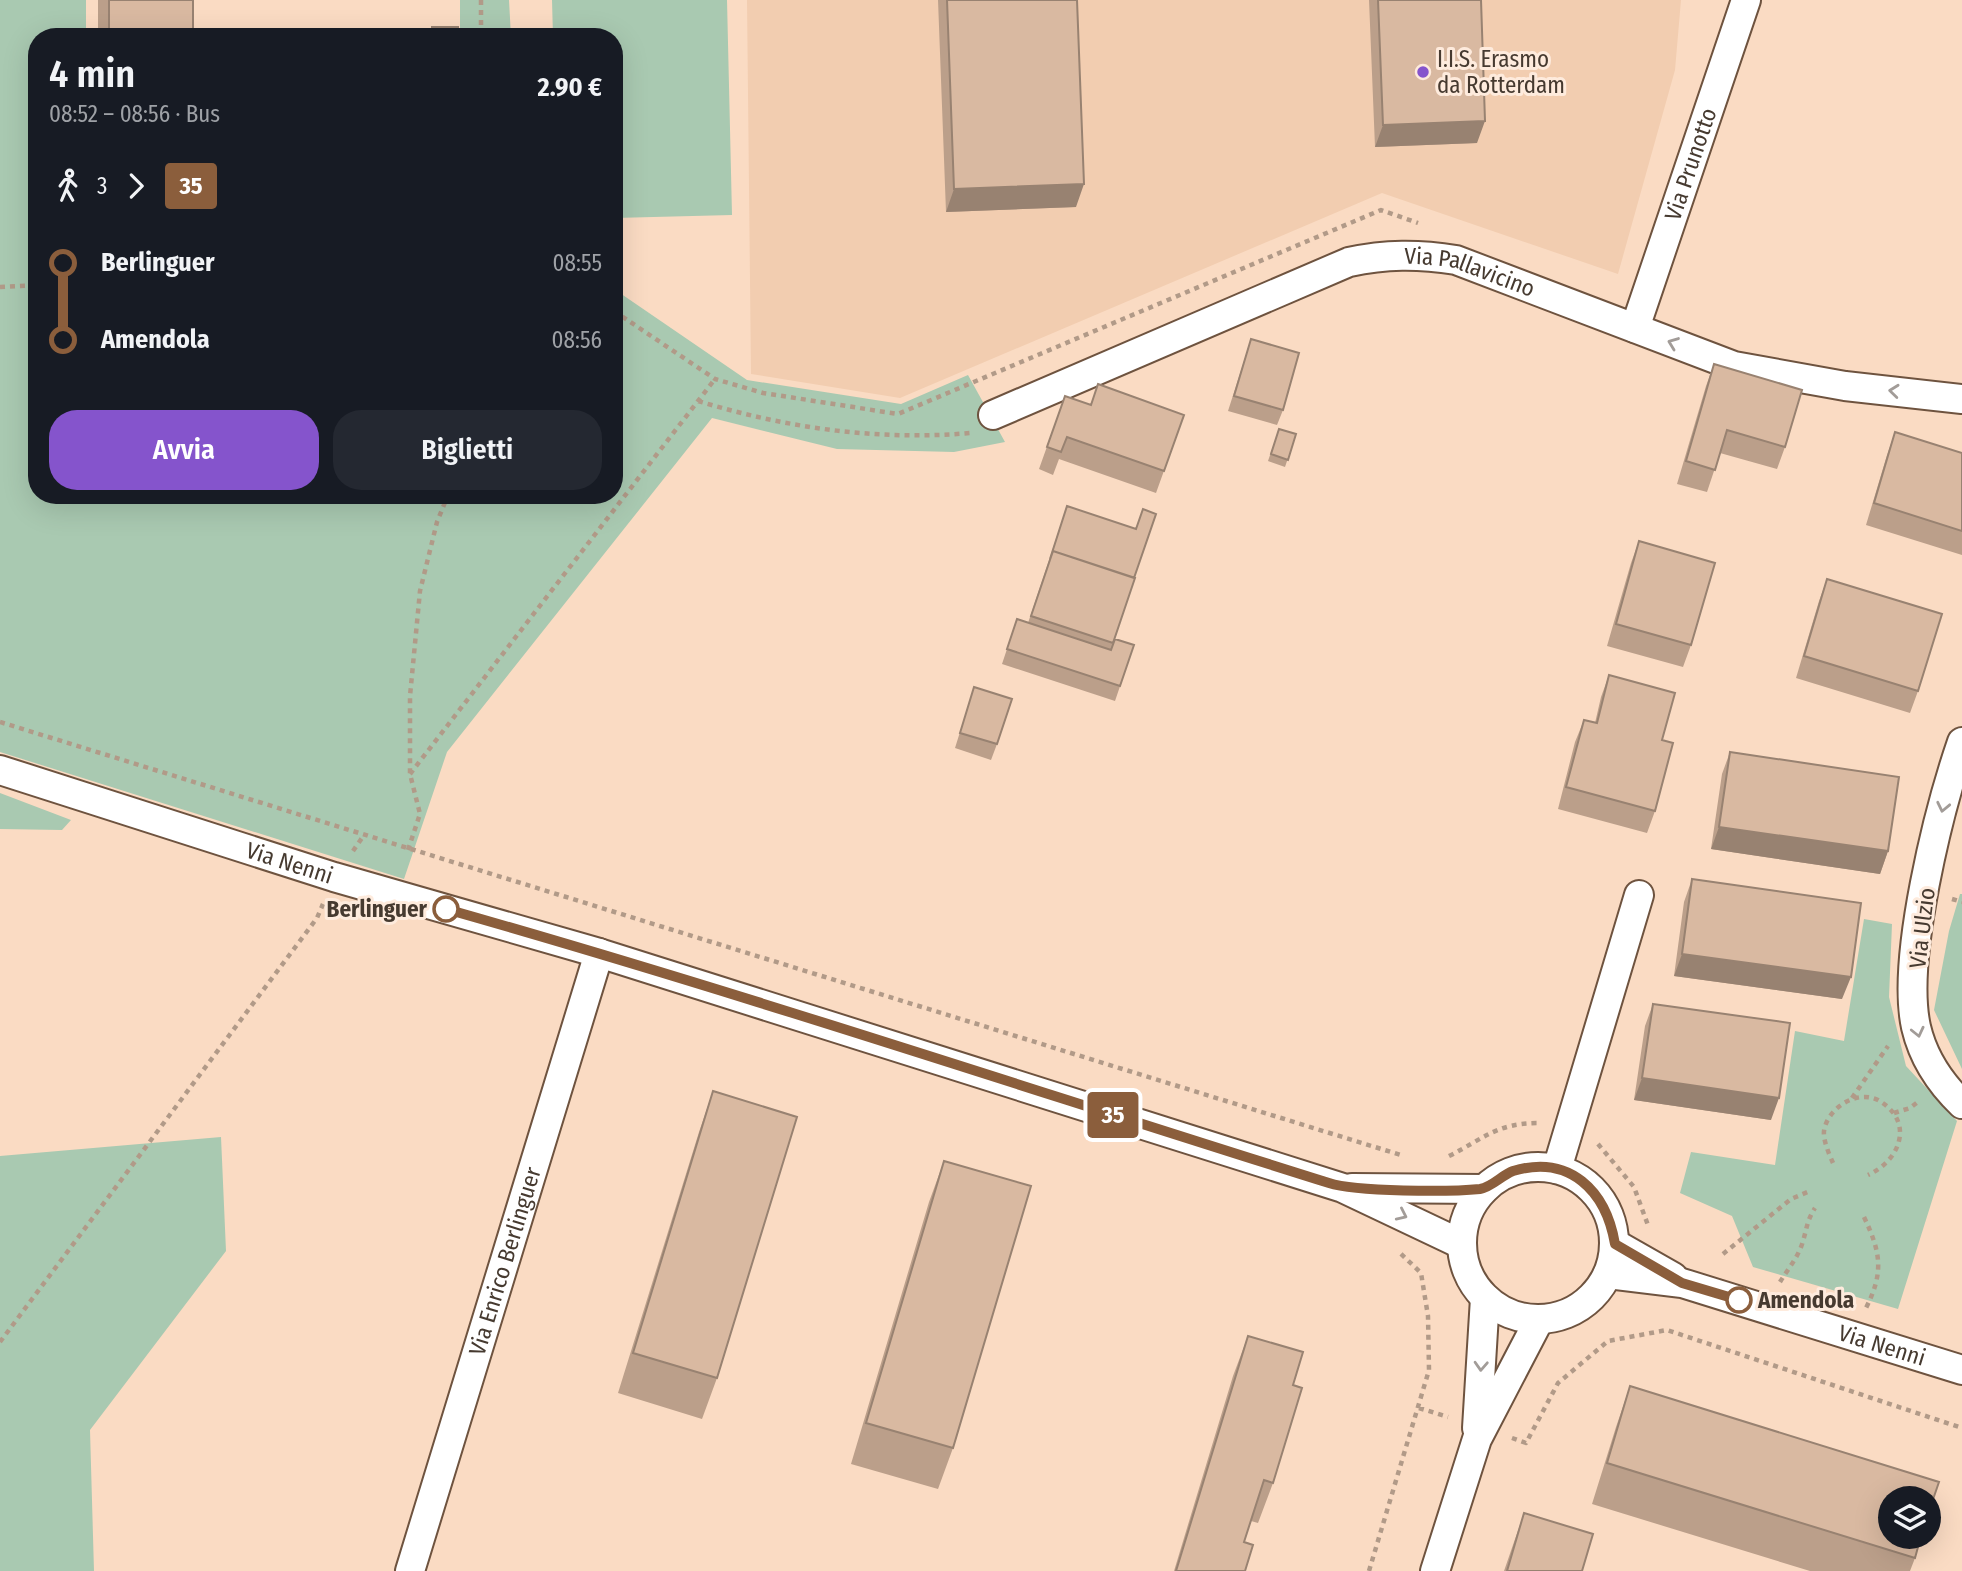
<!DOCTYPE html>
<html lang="it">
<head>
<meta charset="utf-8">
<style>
	:root { --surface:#171b24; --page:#242831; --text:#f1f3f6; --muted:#9ea1a6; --accent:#8554cc }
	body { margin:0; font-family:"Fira Sans Condensed",sans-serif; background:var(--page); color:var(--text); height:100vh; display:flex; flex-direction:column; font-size:26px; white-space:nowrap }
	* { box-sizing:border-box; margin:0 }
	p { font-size:23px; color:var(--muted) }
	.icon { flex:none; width:38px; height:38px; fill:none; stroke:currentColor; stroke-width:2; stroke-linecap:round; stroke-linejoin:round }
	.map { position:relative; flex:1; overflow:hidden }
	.side { position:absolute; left:28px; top:28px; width:595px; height:476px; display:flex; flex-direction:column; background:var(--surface); border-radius:28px; box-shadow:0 7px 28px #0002 }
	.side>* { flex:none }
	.badge { padding:0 14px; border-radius:5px; font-size:24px; line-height:46px }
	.fabs { position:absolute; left:1878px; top:1486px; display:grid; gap:14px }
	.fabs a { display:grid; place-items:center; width:63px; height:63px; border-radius:50%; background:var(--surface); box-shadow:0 7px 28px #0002; font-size:35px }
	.map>.badge { position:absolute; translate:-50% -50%; box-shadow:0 0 0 4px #fff }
	.legs { display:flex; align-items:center; gap:10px; height:77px; padding:0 21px; font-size:23px }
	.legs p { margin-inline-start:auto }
	.overview { display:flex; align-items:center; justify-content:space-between; height:119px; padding:0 21px }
	h1 { font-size:38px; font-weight:600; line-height:52px }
	.cta { display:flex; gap:14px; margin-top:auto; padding:14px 21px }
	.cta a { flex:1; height:80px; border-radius:28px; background:var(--accent); color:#fff; font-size:28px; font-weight:600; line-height:80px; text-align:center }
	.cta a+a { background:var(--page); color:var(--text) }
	ul { padding:0 21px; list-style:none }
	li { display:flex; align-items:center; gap:24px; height:77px; font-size:26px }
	li i { display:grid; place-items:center; width:10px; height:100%; margin:0 9px; background:currentColor }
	li i::after { content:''; width:18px; height:18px; margin:-9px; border:5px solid; border-radius:50%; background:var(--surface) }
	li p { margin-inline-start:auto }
	li:first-child i { background:linear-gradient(#0000 50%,currentColor 0) }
	li:last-child i { background:linear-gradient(currentColor 50%,#0000 0) }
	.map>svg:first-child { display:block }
	.built { fill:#f2cdb0 }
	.green { fill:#a9c9b1 }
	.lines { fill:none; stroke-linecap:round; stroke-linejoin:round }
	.street-casing { stroke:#6e533f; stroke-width:32 }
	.path { stroke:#b19a88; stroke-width:4.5; stroke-dasharray:5 5; stroke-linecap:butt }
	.street { stroke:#fff; stroke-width:28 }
	.wall { fill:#bb9f8a }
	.shaded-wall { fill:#988271 }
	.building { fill:#d9b9a1; stroke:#988271; stroke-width:2 }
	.oneway { stroke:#a29c98 }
	.line-1-casing { stroke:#fff; stroke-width:16 }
	.line-1 { stroke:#8b5e3c; stroke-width:10 }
	.poi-dot { fill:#8554cc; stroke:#feebdd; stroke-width:2.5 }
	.stop-1-dot { fill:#fff; stroke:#8b5e3c; stroke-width:3.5 }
	.labels { text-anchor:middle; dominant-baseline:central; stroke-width:6; stroke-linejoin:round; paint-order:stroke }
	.poi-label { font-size:23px; fill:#463a30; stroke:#feebdd; text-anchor:start }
	.street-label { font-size:23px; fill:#463a30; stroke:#feebdd }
	.stop-label { font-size:23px; font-weight:bold; fill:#463a30; stroke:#feebdd; text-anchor:end }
</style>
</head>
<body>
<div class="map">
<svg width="1962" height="1571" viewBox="0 0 1962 1571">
	<rect width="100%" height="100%" fill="#fadbc3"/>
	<path class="built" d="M747,0h934l-6,70 -57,204 -236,-81 -482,205 -149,-24z"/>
	<path class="green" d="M0,0h86v37h-49v458h577v-206l133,91 154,24 67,-29 37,67 -51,10 -117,-3 -125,-31 -265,334 -43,127 -404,-127z
		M460,0h49l2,37h-51z
		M552,0h175l5,215 -118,3v-181h-61z
		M0,793l71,27 -9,10 -62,-1z
		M1960,894h2v175l-28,-59 15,-79z
		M1864,919l28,5 -3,73 17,69 51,55 -59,188 -145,-42 -21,-51 -52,-23 11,-41 84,13 20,-134 49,10z
		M221,1137l5,114 -136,179 4,141h-94v-415z"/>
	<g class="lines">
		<defs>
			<g id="street">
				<path id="s1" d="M1635,328l111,-328"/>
				<path id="s2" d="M993,415l356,-153c37,-8 69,-8 107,-2l278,106 111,20 117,13"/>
				<path d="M1962,742c-23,67 -61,217 -46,285 7,30 24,56 46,77"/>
				<path id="s3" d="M0,770l334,107 265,76 744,235 118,56"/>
				<circle cx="1538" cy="1243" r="76"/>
				<path d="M1557,1169l82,-274"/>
				<path d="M1352,1188l132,1"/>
				<path d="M1615,1244l58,33"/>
				<path id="s4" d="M1608,1274l74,9 280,87"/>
				<path d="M1477,1428l8,-130"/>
				<path id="s5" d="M410,1571l189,-618"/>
				<path d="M1435,1571l42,-132 62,-119"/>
			</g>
		</defs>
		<use href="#street" class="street-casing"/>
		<path class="path" d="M481,0v37
			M0,287l37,-2
			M614,311l101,68 48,14 135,21 483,-204 37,13
			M698,401c89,27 179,40 272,32
			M0,722l1404,434
			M410,774l305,-395
			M408,850l12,-36 -10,-40v-78l10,-105 17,-69 11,-27
			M353,851l11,-16
			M1952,899l10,3
			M1852,1098l36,-52
			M1894,1113l16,-5 9,-7
			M1598,1144l36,43 15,41
			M1449,1156c34,-17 48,-33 89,-33
			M1833,1163c-4,-9 -10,-23 -9,-32 3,-22 32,-42 54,-31 37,21 23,60 -10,75
			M1864,1217c17,36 20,55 2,91
			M1723,1254l68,-55 19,-8
			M1780,1282c8,-13 19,-26 23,-41 4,-13 4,-21 12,-33
			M0,1342l317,-424 6,-14
			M1419,1408l29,9
			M1512,1438l14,5 32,-60 50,-42 59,-11 295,98
			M1369,1571l60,-201 -1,-54 -7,-43 -23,-22"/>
		<use href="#street" class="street"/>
	</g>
	<path class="wall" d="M98,0h95v37h-95z
		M938,0h139l-1,207 -130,5z
		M1369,0h112l-4,143 -102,4z
		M1251,339l32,71 -6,15 -49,-14z
		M1714,364l71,83 -8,22 -57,-16 -13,39 -30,-8 29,-98z
		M1065,396l25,9 94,10 -28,78 -97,-34 -6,16 -14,-6z
		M1279,429l17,5 -11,33 -17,-6z
		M1895,432l67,21v102l-96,-30 21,-70z
		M1062,521l53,118 19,6 -19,56 -113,-37 15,-45 11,4z
		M1639,541l52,104 -8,22 -76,-21 24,-83z
		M1827,579l91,112 -8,22 -114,-35 23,-77z
		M1609,675l53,65 -7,71 -8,22 -89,-24 17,-67 9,-22 11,3 6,-26z
		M974,687l23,57 -6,16 -36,-12z
		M1730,752l158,99 -8,23 -169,-25 11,-75z
		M1692,879l150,120 -168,-23 10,-74z
		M1653,1004l118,116 -137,-20 11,-74z
		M713,1091l4,287 -15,41 -84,-26 81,-261z
		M944,1161l9,287 -15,41 -87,-25 78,-262z
		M1248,1336l45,49 -20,98 -15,40 -7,-2 -7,21 1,29h-71l59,-195z
		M1630,1386l285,172 -5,13h-100l-218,-67 24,-77z
		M1524,1513l58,58h-78z"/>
	<path class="shaded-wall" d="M1485,121l-8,22 -102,4 8,-22z
		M1084,184l-8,23 -130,5 8,-23z
		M1719,827l169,24 -8,23 -169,-25z
		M1682,954l169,23 -9,22 -168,-23z
		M1642,1078l137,20 -8,22 -137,-20z"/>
	<path class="building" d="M109,0h84v37h-84z
		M947,0h130l7,184 -130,5z
		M1378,0h103l4,121 -102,4z
		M432,27h26v10h-26z
		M1251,339l48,14 -16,57 -49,-14z
		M1714,364l88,26 -17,57 -58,-17 -12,40 -29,-9z
		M1098,384l86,31 -20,56 -97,-34 -6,15 -14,-5 18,-51 26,9z
		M1279,429l17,5 -8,26 -17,-6z
		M1895,432l67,21v78l-88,-28z
		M1067,506l69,23 7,-20 13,5 -22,64 -81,-27 -3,8z
		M1639,541l76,22 -24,82 -75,-21z
		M1053,551l82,27 -22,65 -82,-27z
		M1827,579l115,35 -24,77 -114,-35z
		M1017,619l94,31 4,-11 19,6 -14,41 -113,-37z
		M1609,675l66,18 -13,47 11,3 -18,68 -89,-24 18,-67 13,3z
		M974,687l38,12 -15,45 -37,-11z
		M1730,752l169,25 -11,74 -169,-24z
		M1692,879l169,24 -10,74 -169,-23z
		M1653,1004l137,19 -11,75 -137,-20z
		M713,1091l84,26 -80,261 -84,-25z
		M944,1161l87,25 -78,262 -87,-25z
		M1248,1336l55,16 -10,33 9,3 -29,95 -9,-3 -20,62 9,3 -8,26h-69z
		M1630,1386l309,96 -11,32v-16h-38v38h31l-6,22 -308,-95z
		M1524,1513l69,21 -11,37h-75z"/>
	<defs><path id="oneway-chevron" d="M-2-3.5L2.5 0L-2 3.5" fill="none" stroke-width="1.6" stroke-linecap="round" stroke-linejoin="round" transform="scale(1.75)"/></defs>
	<g class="oneway">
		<use href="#oneway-chevron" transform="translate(1673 343) rotate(-159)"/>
		<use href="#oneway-chevron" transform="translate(1894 391) rotate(-174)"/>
		<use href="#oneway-chevron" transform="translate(1943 807) rotate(102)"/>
		<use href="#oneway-chevron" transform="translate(1918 1032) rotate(77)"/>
		<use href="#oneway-chevron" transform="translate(1402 1215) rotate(25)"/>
		<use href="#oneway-chevron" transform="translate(1481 1366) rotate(93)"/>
	</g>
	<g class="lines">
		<defs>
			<path id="line-1" d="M446,909c296,84 589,182 883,274 27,9 121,9 151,6 12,-2 22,-14 33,-18 57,-17 93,20 102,73l67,39 57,17"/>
		</defs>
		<use href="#line-1" class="line-1-casing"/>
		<use href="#line-1" class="line-1"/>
	</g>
	<circle class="poi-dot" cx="1423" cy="72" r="7"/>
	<g class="stop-1-dot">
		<circle cx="446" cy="909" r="12"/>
		<circle cx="1739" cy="1300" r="12"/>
	</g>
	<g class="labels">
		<g class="poi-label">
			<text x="1437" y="59">I.I.S. Erasmo<tspan x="1437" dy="26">da Rotterdam</tspan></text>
		</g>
		<g class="street-label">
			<text stroke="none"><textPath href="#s1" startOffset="173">Via Prunotto</textPath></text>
			<text stroke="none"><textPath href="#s2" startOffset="511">Via Pallavicino</textPath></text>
			<text stroke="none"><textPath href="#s3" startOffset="304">Via Nenni</textPath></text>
			<text transform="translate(1922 928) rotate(-83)">Via Ulzio</text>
			<text stroke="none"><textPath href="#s5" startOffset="324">Via Enrico Berlinguer</textPath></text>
			<text stroke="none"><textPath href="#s4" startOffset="284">Via Nenni</textPath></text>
		</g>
		<g class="stop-label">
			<text x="427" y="909">Berlinguer</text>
			<text x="1758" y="1300" text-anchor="start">Amendola</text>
		</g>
	</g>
</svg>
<div class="fabs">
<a><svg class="icon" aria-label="layers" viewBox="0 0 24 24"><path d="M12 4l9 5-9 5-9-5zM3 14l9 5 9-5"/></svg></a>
</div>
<b class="badge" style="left:1113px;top:1115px;background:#8b5e3c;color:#fff">35</b>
<section class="side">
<div class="overview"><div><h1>4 min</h1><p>08:52 – 08:56 · Bus</p></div><b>2.90 €</b></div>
<div class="legs"><svg class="icon" aria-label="walk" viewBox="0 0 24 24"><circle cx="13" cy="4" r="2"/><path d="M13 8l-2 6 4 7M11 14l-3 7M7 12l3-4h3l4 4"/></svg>3<svg class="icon" aria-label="forward" viewBox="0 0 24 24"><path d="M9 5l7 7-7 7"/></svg><b class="badge" style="background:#8b5e3c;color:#fff">35</b></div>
<ul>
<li><i style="color:#8b5e3c"></i><b>Berlinguer</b><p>08:55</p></li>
<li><i style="color:#8b5e3c"></i><b>Amendola</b><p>08:56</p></li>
</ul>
<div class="cta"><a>Avvia</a><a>Biglietti</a></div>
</section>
</div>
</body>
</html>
